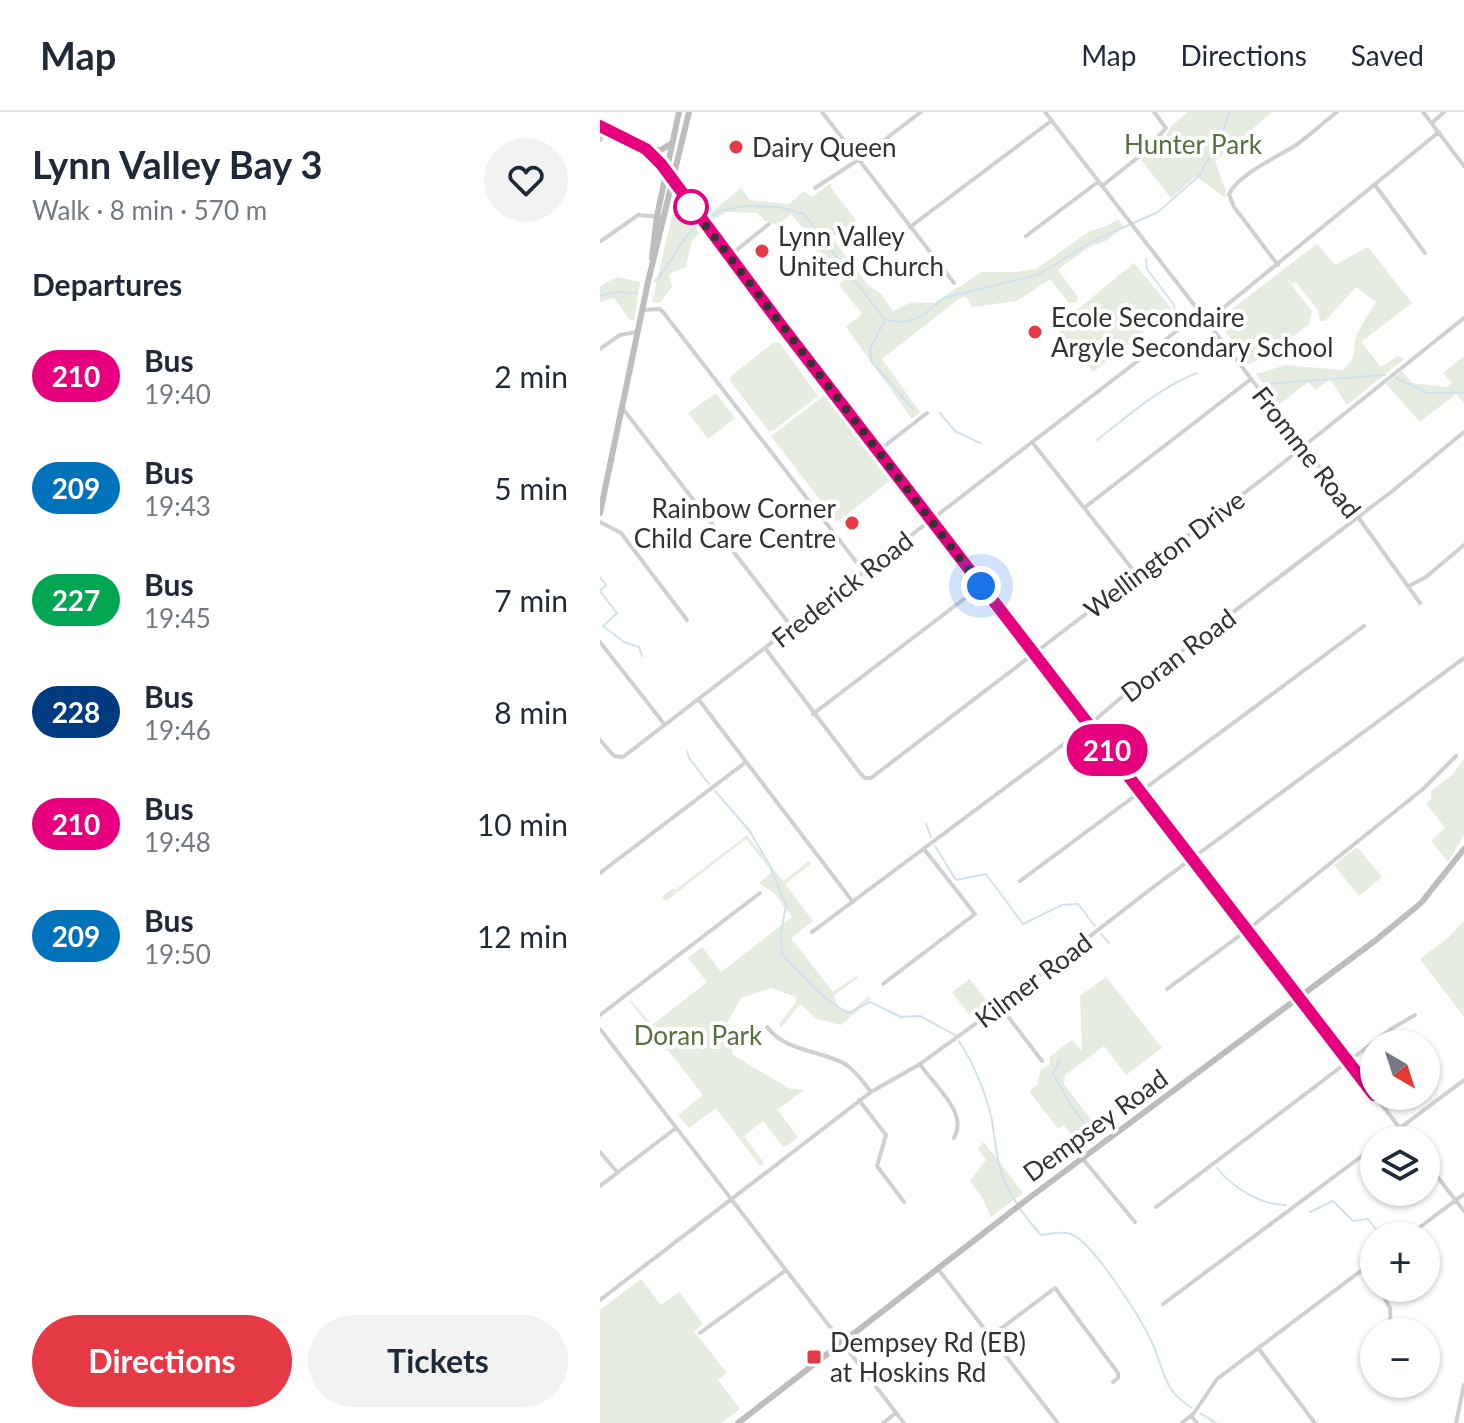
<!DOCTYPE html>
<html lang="en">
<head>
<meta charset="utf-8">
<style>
	:root { --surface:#fff; --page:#f2f2f3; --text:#1f2937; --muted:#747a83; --line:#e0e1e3; --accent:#e63946 }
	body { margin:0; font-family:Lato,sans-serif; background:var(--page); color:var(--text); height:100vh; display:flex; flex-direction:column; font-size:30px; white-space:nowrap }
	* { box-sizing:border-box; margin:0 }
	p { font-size:26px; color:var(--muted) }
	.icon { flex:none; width:44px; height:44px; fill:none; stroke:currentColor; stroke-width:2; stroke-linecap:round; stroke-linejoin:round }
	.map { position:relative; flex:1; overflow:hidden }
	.side { display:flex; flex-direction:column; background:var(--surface); width:600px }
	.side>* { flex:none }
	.badge { padding:0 16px; border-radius:26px; font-size:28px; line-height:52px }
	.needle { width:52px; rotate:141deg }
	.tools { position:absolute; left:760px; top:918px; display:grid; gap:16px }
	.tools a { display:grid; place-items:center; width:80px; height:80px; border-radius:50%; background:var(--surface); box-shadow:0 2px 6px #0004; font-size:40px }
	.you { position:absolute; width:40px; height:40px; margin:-20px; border:6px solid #fff; border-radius:50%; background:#1a73e8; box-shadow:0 0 0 12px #1a73e833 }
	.map>.badge { position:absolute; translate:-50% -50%; box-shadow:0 0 0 4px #fff }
	h2 { padding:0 32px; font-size:30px; line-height:72px }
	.round { display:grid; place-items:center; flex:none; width:84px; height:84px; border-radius:42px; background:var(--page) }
	.overview { display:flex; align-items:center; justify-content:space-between; height:136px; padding:0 32px }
	h1 { font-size:38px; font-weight:700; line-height:60px }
	.action { display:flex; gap:16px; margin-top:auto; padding:16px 32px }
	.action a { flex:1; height:92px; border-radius:48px; background:var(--accent); color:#fff; font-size:32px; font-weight:700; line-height:92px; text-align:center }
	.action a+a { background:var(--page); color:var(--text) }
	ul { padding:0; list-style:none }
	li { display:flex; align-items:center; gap:24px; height:112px; padding:0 32px }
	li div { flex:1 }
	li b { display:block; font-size:30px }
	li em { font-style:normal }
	li .badge { min-width:88px; font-weight:700; text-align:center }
	header { display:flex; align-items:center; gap:48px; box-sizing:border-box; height:112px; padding:0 40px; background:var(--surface); border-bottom:2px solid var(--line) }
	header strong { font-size:38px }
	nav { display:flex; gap:44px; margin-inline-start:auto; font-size:28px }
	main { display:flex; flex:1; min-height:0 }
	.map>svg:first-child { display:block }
	.green { fill:#e6ecdf }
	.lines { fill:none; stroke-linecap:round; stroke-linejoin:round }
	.stream { stroke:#cfe2ee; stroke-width:2 }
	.street { stroke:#d0d0d0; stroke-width:4 }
	.secondary { stroke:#bdbdbd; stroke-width:6 }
	.line-casing { stroke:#fff; stroke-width:18 }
	.line { stroke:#e6007e; stroke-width:12 }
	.walk { stroke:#333; stroke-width:8; stroke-dasharray:0 14.4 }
	.poi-dot { fill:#e63946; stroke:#fff; stroke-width:3 }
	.stop-dot { fill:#fff; stroke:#e6007e; stroke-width:4 }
	.labels { text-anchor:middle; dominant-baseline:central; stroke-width:8; stroke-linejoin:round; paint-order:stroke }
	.park-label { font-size:26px; fill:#56703f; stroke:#fff }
	.poi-label { font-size:26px; fill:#333; stroke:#fff; text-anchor:start }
	.street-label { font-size:26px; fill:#333; stroke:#fff }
</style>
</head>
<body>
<header>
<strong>Map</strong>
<nav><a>Map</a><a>Directions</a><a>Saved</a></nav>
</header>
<main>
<section class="side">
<div class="overview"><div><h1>Lynn Valley Bay 3</h1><p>Walk · 8 min · 570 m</p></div><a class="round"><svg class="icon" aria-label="heart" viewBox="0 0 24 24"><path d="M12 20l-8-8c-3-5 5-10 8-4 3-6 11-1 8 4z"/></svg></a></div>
<h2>Departures</h2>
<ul>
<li><span class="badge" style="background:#e6007e;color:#fff">210</span><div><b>Bus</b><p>19:40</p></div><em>2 min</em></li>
<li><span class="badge" style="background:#0072bc;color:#fff">209</span><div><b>Bus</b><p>19:43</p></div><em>5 min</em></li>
<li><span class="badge" style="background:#00a651;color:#fff">227</span><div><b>Bus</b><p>19:45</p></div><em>7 min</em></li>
<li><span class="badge" style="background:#003b80;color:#fff">228</span><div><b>Bus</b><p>19:46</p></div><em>8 min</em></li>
<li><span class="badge" style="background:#e6007e;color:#fff">210</span><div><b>Bus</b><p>19:48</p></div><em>10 min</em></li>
<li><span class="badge" style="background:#0072bc;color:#fff">209</span><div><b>Bus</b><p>19:50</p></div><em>12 min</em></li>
</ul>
<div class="action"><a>Directions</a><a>Tickets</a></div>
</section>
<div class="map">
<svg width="864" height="1311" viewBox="0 0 864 1311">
	<rect width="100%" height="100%" fill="#fff"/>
	<path class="green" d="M588,0h84l-57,49 11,30 -1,7 -29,-22 -25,22 -30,-38 23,-18 6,-15z
		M231,71v5l25,32 -24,18 36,47 13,9 12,17 19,-9 22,1 48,-31h35l19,-3 54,-38 17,-5 11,-7 6,8 -17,13 -21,9 -28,21 20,27 -1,5 -8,1 -19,-24 -33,22 -45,6 -6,-10 -6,1 -78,61 38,53 -8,7 -66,-92 16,-13 -23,-29 4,-4 -24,-30 -3,1 -8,-18 -17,-20 -13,11 -13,-4 -8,-8 -31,-1 -14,9 -4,-6 33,-27 9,12 39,4 15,-13 8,6z
		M73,99l12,1 15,21 -8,7 -6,27 -17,7 3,13 -12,16 -8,-1z
		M717,132l18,21 33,-18 44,56 -51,39 20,25 17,-11 6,3 -57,46 -17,-26 -14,11 -8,-8 -29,23 -23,-31 30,-9 56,5c20,-15 7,-22 17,-40 5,-10 12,-19 17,-28l-20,-15 -31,34h-5l-2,-11 -22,-28 -4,2 -8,-8 28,35 -3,13 -46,37 -2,-2 -13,5 -31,-44z
		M534,151l38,46 -79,63 -37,-45z
		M17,165l23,5 -6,38h-4l-16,-22 -14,4v-16z
		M179,230l39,54 -44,34 -5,1 -39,-50v-4l43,-34z
		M864,244v47l-8,-9 -36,28 -34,-38 16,-13 10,12 35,4 5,-4 -9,-10z
		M116,281l19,25 -27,21 -20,-26z
		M225,283l66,85 -54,42 -66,-86z
		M864,647v76l-16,27 -17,-21 14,-13 -19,-25 5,-4v-8l21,-16z
		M147,723l36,46 26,-20 2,3 -26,20 28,37 -22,17 42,54 23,-16 2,2 -25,18 8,14 10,1 18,-15 2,3 -30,26 -24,-6 -17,-15 -19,24 -2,-4 17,-22v-5l-25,-9 -30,10 -15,27 7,30 57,34 14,1 -27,20 21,27 -14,11 -21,-27 -19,15 20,27 -4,3 -44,-58 -27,20 -11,-13 25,-20 -73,-93 2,-1 20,24 55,-43 -19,-24 14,-11 19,25 71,-55 -19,-25 -14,-9 13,-11 -26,-33 -80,62 -4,-4 11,-9 2,2z
		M757,735l25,30 -23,19 -25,-31z
		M864,809v96l-44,-58 29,-22z
		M506,865l56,71 -36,27 -22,-29 -39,29 -1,9 38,50 -20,15 -18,-24 -6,4 -29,-38 8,-6 4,-16 9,-4 -1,-8 23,-17 10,11 -2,-55z
		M370,867l19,25 -18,13 -19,-25z
		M384,1030l39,51 -32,24 -8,-18 -13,-18 16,-21 -8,-12z
		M41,1167l20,26 18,-13 24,32 -9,7 33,42 -9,7 22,29 -19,14h-121v-113z"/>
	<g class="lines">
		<path class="stream" d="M105,108l15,-9 25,-5 34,1 25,7 81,106 20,2 17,-6 21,-18 95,-23 55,-34 65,-29 41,-36 23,-42 7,-22
			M546,147l1,10 27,36 1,7
			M55,169c20,-19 23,-43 45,-57
			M0,184l14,-4 23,1
			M284,210l-14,27 1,12 42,48
			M796,266l31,15h37
			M666,272l119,-9
			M340,301l15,18 25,12
			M497,328c31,-24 63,-53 100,-67
			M0,465l6,8 -6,6 17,22 -14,13 21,16 15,5 3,9
			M87,640l2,6 20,26
			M115,679l34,39 20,34 17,41 -5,28 1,22c24,21 36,43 67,58l21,-11 31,15 19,-1 35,19
			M326,712l5,13
			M335,734l21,34 30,-6 37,50 39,-19 16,-1 17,22
			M501,822l8,9
			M359,929c15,23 25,48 32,75 4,18 4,37 10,56 9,24 23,44 40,63 9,-1 21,-4 30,-1 23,9 73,89 83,113 11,27 10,44 38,61
			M460,948l-7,13 16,29 27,37
			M617,1056c15,19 43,37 69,37
			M710,1100l23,-11 20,20 15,-2 13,17
			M600,1301l16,10"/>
		<path class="street" d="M222,0l132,171
			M445,0l313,405 62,86
			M823,0l41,54
			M832,11l12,-11
			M0,28l7,-10
			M775,73l50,68
			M502,74l44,-35 20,-23 -12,-16
			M215,76l43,-28 63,-48
			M310,115l141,-106
			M426,124l72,-54
			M1,129l37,-26 26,2
			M128,145l41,-33
			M678,153l-44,-58 -5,-13c11,-21 47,-36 67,-49 14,-10 27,-22 41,-33
			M43,198l17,-1 3,3 201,260
			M606,210l233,-190
			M0,237l20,-14 16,-3
			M23,297l168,217
			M432,330l105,133
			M278,339l49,-38
			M484,396l167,-129
			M0,410l21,11 66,87
			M809,474l17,-9 38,-32
			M0,530l65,83
			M165,536l95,125 5,5h6l398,-304 195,-156
			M99,588l154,202
			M213,602l168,-128
			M0,628l14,16 9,1 577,-444
			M0,761l146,-111
			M420,769l344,-255
			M212,820l276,-206 35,-30 272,-207 69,-57
			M283,872l92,-70 -51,-65
			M567,877l79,-58 177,-142 33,-33
			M698,885l76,98
			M400,894l42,55
			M0,903l160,-122
			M167,915c19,25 53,23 78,37 10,6 19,19 26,28
			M0,917l304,394
			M320,952c13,21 49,48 34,74
			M775,984l34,44
			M259,988l27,35 -9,31 27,36
			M784,1028l80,-60
			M0,1040l17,20
			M483,1047l52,63
			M826,1050l38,49
			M0,1074l76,-58
			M556,1095l235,-178 24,-14
			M808,1124l56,-42
			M338,1157l120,154
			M763,1157l11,13
			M779,1176l11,20 1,24
			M0,1188l271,-208 49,-28 80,-58 156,-121 308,-227
			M563,1192l211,-157
			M100,1221l85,-62
			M391,1224l64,-48 63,85v5l-5,4
			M658,1236l57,75
			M591,1304l6,7
			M283,1311l13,-10
			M582,1311l12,-10 23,-34 157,-118
			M856,1311l8,-38"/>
		<path class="secondary" d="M0,14l51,27 77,104 570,740
			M50,38h11l11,-7
			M52,146l5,-42 22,-104
			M0,401l48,-231 41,-170
			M138,1311l291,-225 347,-258 45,-37 43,-54"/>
	</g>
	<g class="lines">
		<defs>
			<path id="line" d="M0,14l46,23 15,15 120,161 593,770"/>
		</defs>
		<use href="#line" class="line-casing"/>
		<use href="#line" class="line"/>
		<path class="walk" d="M91,95l-1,-2 291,381"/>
	</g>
	<g class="poi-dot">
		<circle cx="136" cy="35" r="8"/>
		<circle cx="162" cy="139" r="8"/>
		<circle cx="435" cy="220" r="8"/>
		<circle cx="252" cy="411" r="8"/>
		<rect x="206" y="1237" width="16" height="16" rx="4"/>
	</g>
	<circle class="stop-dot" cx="91" cy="95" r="16"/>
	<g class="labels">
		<g class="park-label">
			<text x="593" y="32">Hunter Park</text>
			<text x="98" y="923">Doran Park</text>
		</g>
		<g class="poi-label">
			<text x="152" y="35">Dairy Queen</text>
			<text x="178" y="124">Lynn Valley<tspan x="178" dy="30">United Church</tspan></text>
			<text x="451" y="205">Ecole Secondaire<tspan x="451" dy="30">Argyle Secondary School</tspan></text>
			<text x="236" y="396" text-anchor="end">Rainbow Corner<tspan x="236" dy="30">Child Care Centre</tspan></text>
			<text x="230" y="1230">Dempsey Rd (EB)<tspan x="230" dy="30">at Hoskins Rd</tspan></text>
		</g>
		<g class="street-label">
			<text transform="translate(707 340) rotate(52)">Fromme Road</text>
			<text transform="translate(564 442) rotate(-37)">Wellington Drive</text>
			<text transform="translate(242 477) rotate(-38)">Frederick Road</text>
			<text transform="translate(578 543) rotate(-37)">Doran Road</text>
			<text transform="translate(433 868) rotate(-37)">Kilmer Road</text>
			<text transform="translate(495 1013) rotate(-36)">Dempsey Road</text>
		</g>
	</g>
</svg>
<div class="tools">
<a><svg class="needle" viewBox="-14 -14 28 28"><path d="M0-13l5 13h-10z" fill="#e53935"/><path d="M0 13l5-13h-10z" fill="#747a83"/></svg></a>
<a><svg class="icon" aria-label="layers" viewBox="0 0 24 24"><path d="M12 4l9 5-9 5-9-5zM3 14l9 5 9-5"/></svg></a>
<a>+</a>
<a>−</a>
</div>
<div class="you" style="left:381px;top:474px"></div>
<b class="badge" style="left:507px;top:638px;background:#e6007e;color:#fff">210</b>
</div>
</main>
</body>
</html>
